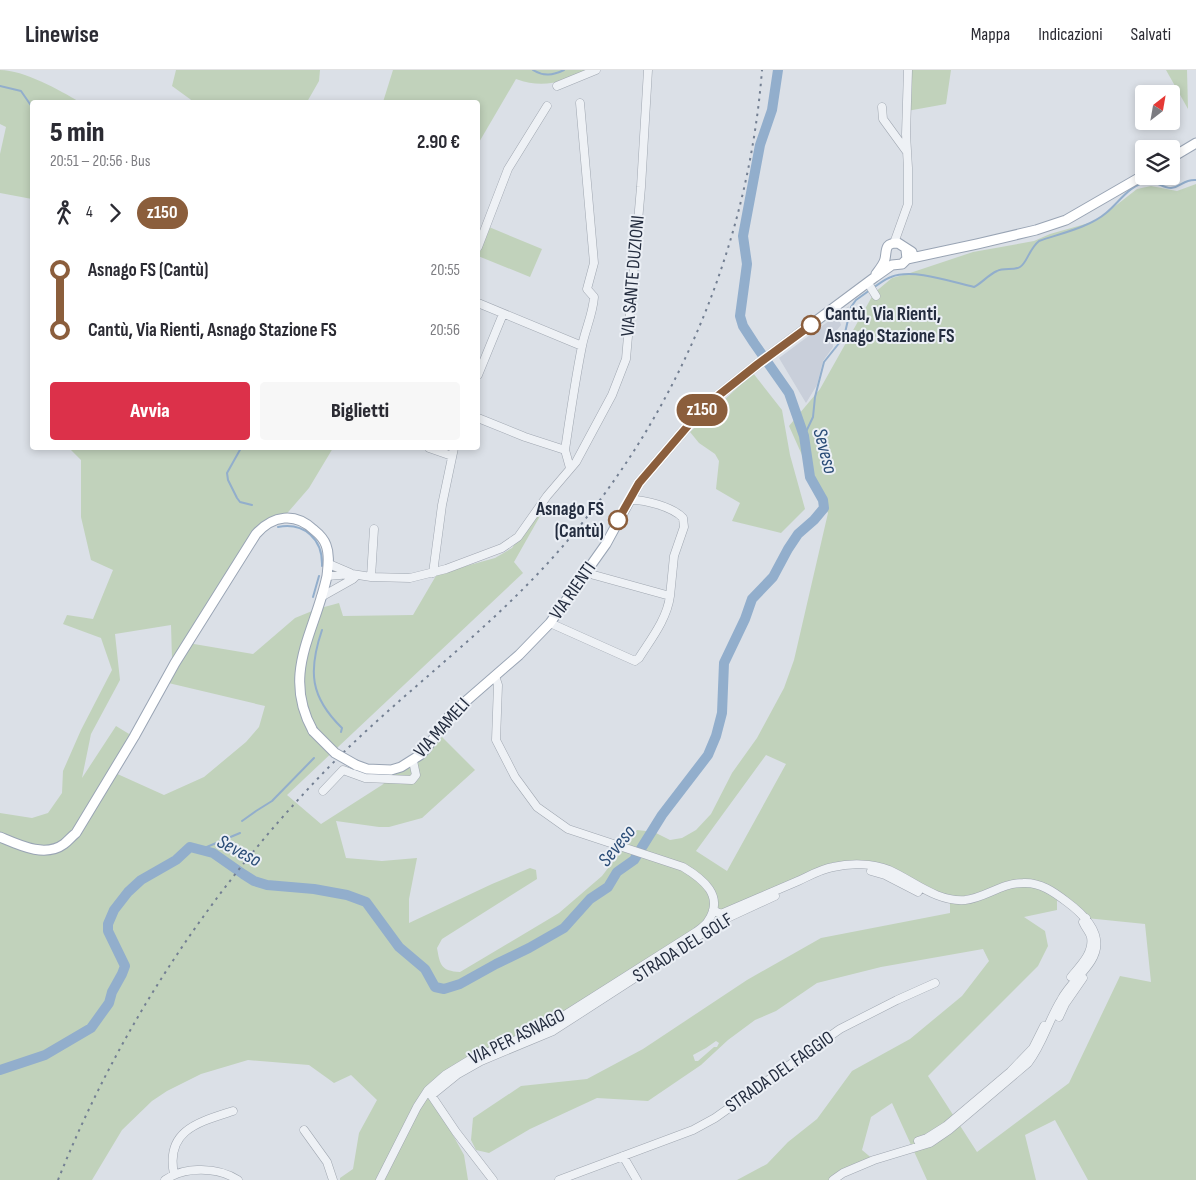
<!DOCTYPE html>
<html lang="it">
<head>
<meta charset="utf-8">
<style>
	:root { --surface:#fff; --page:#f7f7f7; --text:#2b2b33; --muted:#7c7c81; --line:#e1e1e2; --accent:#dc314a }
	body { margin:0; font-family:"Sofia Sans Condensed",sans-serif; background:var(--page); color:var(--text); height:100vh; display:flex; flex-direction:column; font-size:19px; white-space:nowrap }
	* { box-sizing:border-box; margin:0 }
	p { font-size:16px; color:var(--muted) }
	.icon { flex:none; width:28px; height:28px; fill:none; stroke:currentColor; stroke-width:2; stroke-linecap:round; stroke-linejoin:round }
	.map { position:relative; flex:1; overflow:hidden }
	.sheet { position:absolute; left:30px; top:30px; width:450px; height:350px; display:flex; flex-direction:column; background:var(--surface); border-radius:5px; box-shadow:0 2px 8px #0003 }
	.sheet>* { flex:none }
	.badge { padding:0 10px; border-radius:16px; font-size:18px; line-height:32px }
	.needle { width:32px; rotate:31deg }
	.controls { position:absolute; left:1135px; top:15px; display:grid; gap:10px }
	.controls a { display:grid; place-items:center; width:45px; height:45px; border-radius:5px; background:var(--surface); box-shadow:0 2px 8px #0003; font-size:25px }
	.map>.badge { position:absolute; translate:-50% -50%; box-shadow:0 0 0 2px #fff }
	.legs { display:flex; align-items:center; gap:8px; height:55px; padding:0 20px; font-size:16px }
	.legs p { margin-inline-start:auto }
	.summary { display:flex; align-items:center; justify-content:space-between; height:85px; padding:0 20px }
	h1 { font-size:28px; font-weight:800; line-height:38px }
	.action { display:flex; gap:10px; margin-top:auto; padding:10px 20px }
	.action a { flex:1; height:58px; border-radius:5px; background:var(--accent); color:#fff; font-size:20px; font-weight:800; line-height:58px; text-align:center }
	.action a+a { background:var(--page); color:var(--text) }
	ul { padding:0 20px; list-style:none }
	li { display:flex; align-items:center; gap:18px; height:60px; font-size:19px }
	li i { display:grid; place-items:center; width:8px; height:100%; margin:0 6px; background:currentColor }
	li i::after { content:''; width:12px; height:12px; margin:-6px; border:4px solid; border-radius:50%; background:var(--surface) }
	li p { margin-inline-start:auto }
	li:first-child i { background:linear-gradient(#0000 50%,currentColor 0) }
	li:last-child i { background:linear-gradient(currentColor 50%,#0000 0) }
	header { display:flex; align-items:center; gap:30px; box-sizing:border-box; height:70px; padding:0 25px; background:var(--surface); border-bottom:1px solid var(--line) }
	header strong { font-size:24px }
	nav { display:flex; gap:28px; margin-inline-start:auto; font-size:18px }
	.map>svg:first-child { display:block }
	.built { fill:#c9cfda }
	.green { fill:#c1d2bb; fill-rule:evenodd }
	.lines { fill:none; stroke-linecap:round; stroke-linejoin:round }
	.stream { stroke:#92aecc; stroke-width:2 }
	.river { stroke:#92aecc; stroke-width:10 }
	.minor-casing { stroke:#a0a7b1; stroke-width:9 }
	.major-casing { stroke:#99a4b4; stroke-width:11 }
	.minor { stroke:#eef1f5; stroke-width:8 }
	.major { stroke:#fff; stroke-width:9 }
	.rail { stroke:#737f92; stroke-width:2; stroke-dasharray:2.5 5; stroke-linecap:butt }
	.major-bridge-casing { stroke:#99a4b4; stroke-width:11; stroke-linecap:butt }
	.major-bridge { stroke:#fff; stroke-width:9 }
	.line-1-casing { stroke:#fff; stroke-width:11 }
	.line-1 { stroke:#8b5e3c; stroke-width:8 }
	.stop-1-dot { fill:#fff; stroke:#8b5e3c; stroke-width:2.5 }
	.labels { text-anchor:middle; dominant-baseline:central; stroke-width:4; stroke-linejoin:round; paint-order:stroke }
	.street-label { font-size:19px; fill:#242d3f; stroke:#ebeff5 }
	.stop-label { font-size:19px; font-weight:bold; fill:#242d3f; stroke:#ebeff5; text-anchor:start }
	.water-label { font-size:20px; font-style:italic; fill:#2a4c77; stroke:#ebeff5 }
</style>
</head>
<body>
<header>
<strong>Linewise</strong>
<nav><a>Mappa</a><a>Indicazioni</a><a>Salvati</a></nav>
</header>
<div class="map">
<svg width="1196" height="1110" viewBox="0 0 1196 1110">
	<rect width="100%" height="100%" fill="#dbe0e7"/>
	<path class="built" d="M849,236l-2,7 -7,9 1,3 -9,11 1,11 -10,14 -6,24 -11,18 -27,-45z"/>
	<path class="green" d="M0,0c24,0 59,20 80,32h-48v97l-32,-6v-39l6,-27 -6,-3z
		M176,0h144l-1,11 -12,21h-113l-22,-16z
		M393,0h196c-27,12 -45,19 -73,9l-38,65v-42h-95z
		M908,0h43l-5,34 -39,7z
		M1166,0h21l1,39z
		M1196,114v996h-108l-33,-60 -30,15 11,45h-109l-35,-77 -21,14 -9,33 12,10 -41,20h-96l30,-16 21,-22 29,-23 35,-48 58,-32 52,-43 27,-35 -6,-12 -102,18 -64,16 -41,28 -21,9 -27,20 -27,25 -53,36 -51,-3 -67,31 -41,24 -13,-3 -5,-10 2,-22 48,-32 66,-7 56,-30 104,-69 74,-42 129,-25v-15l-79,-32 -40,1 -110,47 -25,18 -150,95 -118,63 36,65 4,25h-128v-2l13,-9 6,-36 18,-33 -26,-25 -17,8 -25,-18 -61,-5 -47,14 -34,17 -15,10 -30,29 -30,50h-92v-367l32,5 16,-5 14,-20 1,-22 18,-41 31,-60 -11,-32 -38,-14 4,-9 26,4 20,-49 -22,-10 -10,-43v-57l-12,-12h264l-24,40 -26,30 -15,5 -80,120 65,11 42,-36 22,-9 22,-6 4,13 70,-1 24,-41 58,-16 17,-10 30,-41 2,-1 7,3 -1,2 -6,-2 -30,53 9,11 -236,222 34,29 61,-39 57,-51 36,36 -53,48 -33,9h-10l-43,-6 10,37 36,3 35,-3 -8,41v24l83,-39 38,-16 6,2 1,9 -95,60 -5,9c3,17 4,23 23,24l99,-59 43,-37 35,-46 17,2 16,8 12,-2 14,-8 15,-16 21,-41 25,-35 27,-50 10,-28 34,-147 -39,-87 31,-37 54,-96 18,-15 15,-4 66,-22 61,-11 16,-7 46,-13 41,-32 14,-3 26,5zM171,555l1,34 -12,22 105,25 -6,21 -13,15 -42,35 -40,18 -51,-23 21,-35 -18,-11 -34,52 9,-44 29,-54 -5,-46zM766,685l20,9 -59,107 -31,-20zM1057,825l29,23 59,6 6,58 -31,-6 -51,107 -92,69 -49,-76 110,-110 10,-20 -3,-15 -21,-14 33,-7zM716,971l3,2 -2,4h-3l-16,14h-3l-2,-6 13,-7z
		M489,157l53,22 -12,28 -52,-21z
		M753,303l29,37 8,45 15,54 -24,24 -49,-12 8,-18 -24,-14 3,-28 -4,-7 -16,-11 -9,-11z"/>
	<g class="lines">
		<path class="stream" d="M533,0c11,7 20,5 31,0
			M0,16l21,5 11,16
			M874,217c5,-3 11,-8 17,-10 22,-9 61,5 83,10 8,-4 14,-12 23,-16 7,-4 16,0 23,-4 7,-4 9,-18 19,-26 20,-7 51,-14 67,-28 14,-11 23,-29 43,-31 7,-1 14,6 22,6 11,-1 12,-9 25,-8
			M804,366l9,-19 2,-20 9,-35 20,-25 7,-30 5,-7 14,-10
			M241,378l-14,25 1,7 9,18 3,4 12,3
			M278,457c26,-5 45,12 44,39
			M313,527l6,-21
			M322,560c-14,41 -12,67 20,98l-1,4
			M242,751l14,-10 16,-10 42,-43
			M202,779l38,-16"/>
		<path class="river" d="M0,1000l45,-15 46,-27 18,-25 3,-11 10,-18 3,-8 -17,-35v-7l6,-14 14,-18 13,-12 35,-20 14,-13 23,6 30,21 11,7 13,4 47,4 33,6 19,7 33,45 26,22 10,18 9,2 16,-5 36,-20 33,-16 35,-20 26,-29 18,-12 9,-15 17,-12 28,-45 46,-60 8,-19 6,-23 2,-50 21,-44 7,-20 21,-22 15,-28 10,-15 16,-14 10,-12 -1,-8 -13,-23 -6,-41 -15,-43 -35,-50 -11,-17 -3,-10 7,-52 -4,-28 17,-91 12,-35 6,-40"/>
		<defs>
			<path id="minor" d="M557,16l39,-16
				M882,37l1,12 24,33
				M894,173l14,-39v-36l-2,-34 2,-64
				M478,177l30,-78 39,-63
				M868,213l8,13
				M478,233l104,43
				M478,305l25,-61
				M478,348l47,19 40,13 5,18
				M429,378l23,8
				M565,380c5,-34 10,-69 17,-104 3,-16 11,-32 12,-49l-7,-8 7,-26 -14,-160
				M629,430c15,-1 44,7 54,18l1,9 -10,29 -4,40
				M329,494l21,9
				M433,503l9,-68 12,-57
				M327,506l25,-2 19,3 39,1 36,-9 56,-21 16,-11 29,-41 29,-34 36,-67 14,-36 15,-172 7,-117
				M371,507l3,-48
				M321,527l32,-18 4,-4
				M550,553l85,38 4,-3c12,-19 28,-39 31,-62l-76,-21 -7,-4
				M323,721l20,-21 22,8 47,2 4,-5 -3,-14
				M871,801l14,4 33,17
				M713,840l8,4c26,-11 51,-22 77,-33 11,-5 23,-12 35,-14 17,-4 39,-4 56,3 25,11 47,32 76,30 20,-2 36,-17 58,-17 17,-1 31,9 44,19 19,14 39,35 24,59 -9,14 -22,24 -30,39 -13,21 -18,44 -33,63l-79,67 -19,13 -56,17 -31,13 -10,7
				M697,867l26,-17 52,-24
				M1071,907c9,-11 23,-24 20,-40 -1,-5 -6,-10 -8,-15l3,-4
				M1059,947l6,-13 18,-26
				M429,1022l27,40 37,48
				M432,1025l26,-21 23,-13 72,-30 116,-75
				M304,1060l23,32 6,18
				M918,1071l9,-3 19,-12 64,-54 23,-24 11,-22
				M623,1086l14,24
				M174,1104c-9,-44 25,-52 59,-63
				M165,1110c20,-14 53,-13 73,0
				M380,1110l37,-73 11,-17 17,-15 23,-14 78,-34 150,-95c4,-3 10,-7 12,-11 17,-25 -5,-42 -25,-54l-115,-38 -31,-22 -22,-30 -19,-37 2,-55 -3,-9
				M559,1110l134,-50 22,-12 125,-89 57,-29 38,-17"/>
			<path id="major" d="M1171,88l25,-15
				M907,189l70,-15 59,-14 30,-10 78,-45
				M876,204c3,-4 8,-10 9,-15 2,-9 -1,-16 13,-16l14,9
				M356,695l11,4 24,1 10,-3 19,-12 6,-6 24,-34 69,-60 31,-32 56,-79 33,-61 65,-76 54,-43 117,-87 17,-12 10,-1 5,-5 -1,-9
				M0,767c19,8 45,21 64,7 4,-3 8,-8 12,-11l58,-96 41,-74 81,-129c17,-19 39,-22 58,-4 5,4 10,9 12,15 4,10 2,21 1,31 -12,57 -46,97 -14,155"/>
		</defs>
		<use href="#minor" class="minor-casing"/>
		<use href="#major" class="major-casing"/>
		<use href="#minor" class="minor"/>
		<use href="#major" class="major"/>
		<path class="rail" d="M58,1110c61,-153 154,-292 268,-410 63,-65 136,-119 199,-183 137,-138 222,-323 237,-517"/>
		<defs>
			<path id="major-bridge" d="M313,661l22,22 21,12"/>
		</defs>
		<use href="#major-bridge" class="major-bridge-casing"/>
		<use href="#major-bridge" class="major-bridge"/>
	</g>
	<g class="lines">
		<defs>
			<path id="line-1" d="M618,450l21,-37 65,-76 54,-43 53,-39"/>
		</defs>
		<use href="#line-1" class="line-1-casing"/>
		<use href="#line-1" class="line-1"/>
	</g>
	<g class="stop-1-dot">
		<circle cx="811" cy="255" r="9"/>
		<circle cx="618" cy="450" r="9"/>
	</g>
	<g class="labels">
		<g class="street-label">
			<text transform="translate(633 206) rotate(-85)">VIA SANTE DUZIONI</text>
			<text transform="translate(573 521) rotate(-55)">VIA RIENTI</text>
			<text transform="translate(442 658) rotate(-48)">VIA MAMELI</text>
			<text transform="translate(683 878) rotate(-32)">STRADA DEL GOLF</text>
			<text transform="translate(517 967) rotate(-26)">VIA PER ASNAGO</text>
			<text transform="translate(780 1002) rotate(-35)">STRADA DEL FAGGIO</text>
		</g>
		<g class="stop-label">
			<text x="825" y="244">Cantù, Via Rienti,<tspan x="825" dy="22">Asnago Stazione FS</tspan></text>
			<text x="604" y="439" text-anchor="end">Asnago FS<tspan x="604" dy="22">(Cantù)</tspan></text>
		</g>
		<g class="water-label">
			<text transform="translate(825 381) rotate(75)">Seveso</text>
			<text transform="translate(617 776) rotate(-51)">Seveso</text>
			<text transform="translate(239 781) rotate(28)">Seveso</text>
		</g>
	</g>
</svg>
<div class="controls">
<a><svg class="needle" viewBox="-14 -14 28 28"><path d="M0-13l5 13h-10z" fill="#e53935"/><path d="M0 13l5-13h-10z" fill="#7c7c81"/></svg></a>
<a><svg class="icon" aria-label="layers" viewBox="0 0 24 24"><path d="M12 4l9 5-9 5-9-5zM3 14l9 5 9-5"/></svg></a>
</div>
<b class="badge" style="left:702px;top:340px;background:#8b5e3c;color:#fff">z150</b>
<section class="sheet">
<div class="summary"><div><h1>5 min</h1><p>20:51 – 20:56 · Bus</p></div><b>2.90 €</b></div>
<div class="legs"><svg class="icon" aria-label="walk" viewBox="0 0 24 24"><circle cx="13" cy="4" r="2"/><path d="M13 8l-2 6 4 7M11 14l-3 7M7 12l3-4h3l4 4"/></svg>4<svg class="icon" aria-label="forward" viewBox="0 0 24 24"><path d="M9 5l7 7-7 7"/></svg><b class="badge" style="background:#8b5e3c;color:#fff">z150</b></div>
<ul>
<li><i style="color:#8b5e3c"></i><b>Asnago FS (Cantù)</b><p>20:55</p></li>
<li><i style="color:#8b5e3c"></i><b>Cantù, Via Rienti, Asnago Stazione FS</b><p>20:56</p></li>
</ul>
<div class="action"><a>Avvia</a><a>Biglietti</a></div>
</section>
</div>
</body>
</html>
